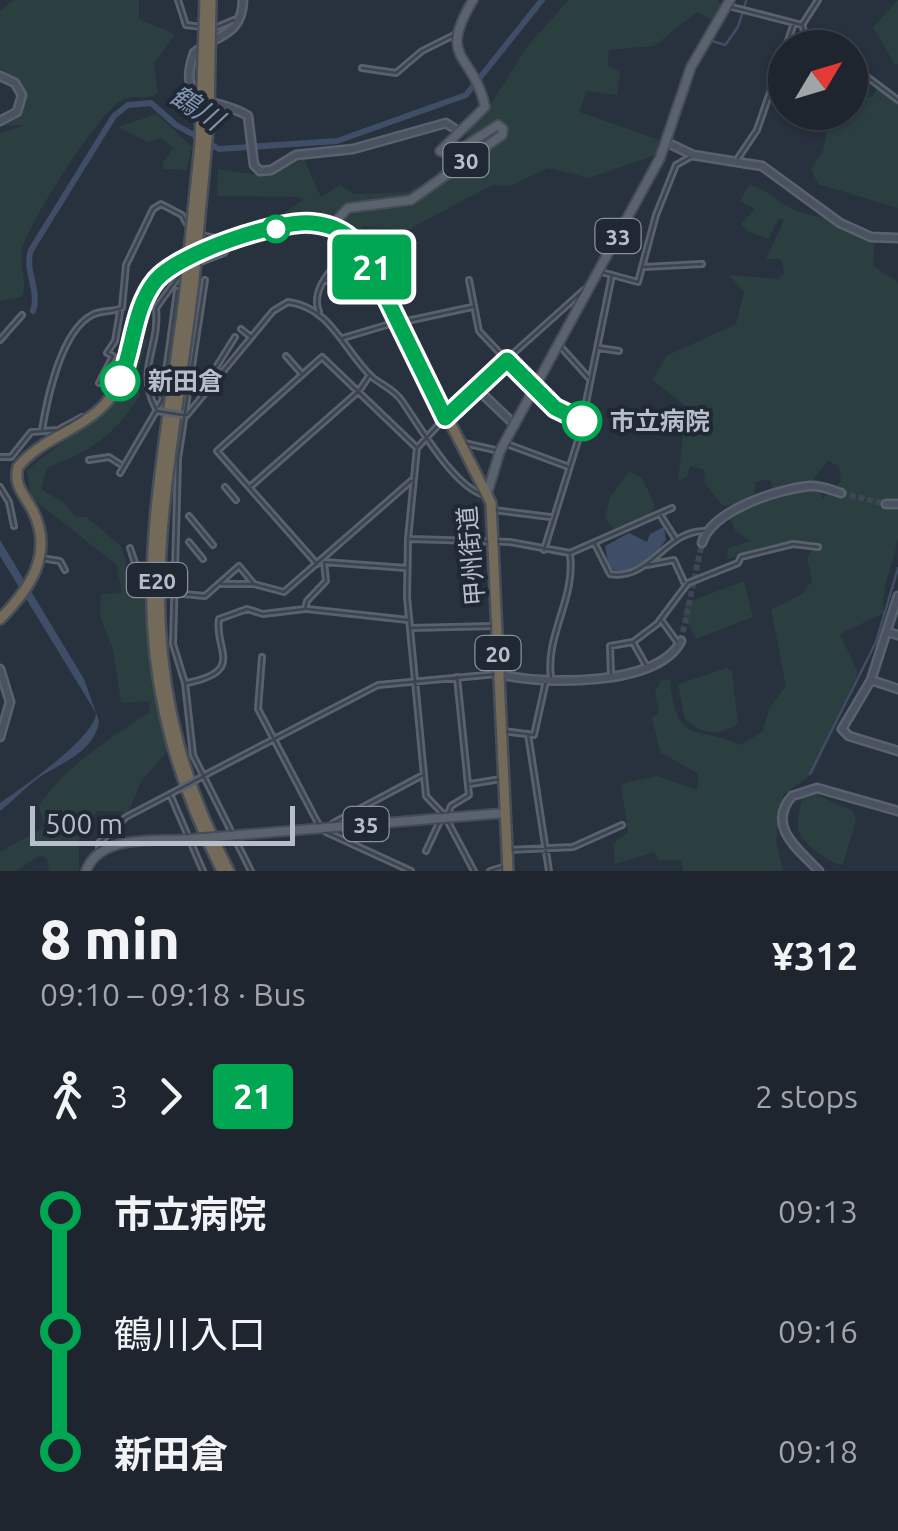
<!DOCTYPE html>
<html lang="en">
<head>
<meta charset="utf-8">
<style>
	:root { --surface:#1e252e; --page:#262d36; --text:#f1f3f6; --muted:#a1a5aa; --line:#3c424a }
	body { margin:0; font-family:Ubuntu,"Noto Sans JP",sans-serif; background:var(--page); color:var(--text); height:100vh; display:flex; flex-direction:column; font-size:38px; white-space:nowrap }
	* { box-sizing:border-box; margin:0 }
	p { font-size:32px; color:var(--muted) }
	.icon { flex:none; width:55px; height:55px; fill:none; stroke:currentColor; stroke-width:2; stroke-linecap:round; stroke-linejoin:round }
	.map { position:relative; height:871px; overflow:hidden }
	.side { display:flex; flex-direction:column; background:var(--surface); flex:1 }
	.side>* { flex:none }
	.badge { padding:0 20px; border-radius:8px; font-size:35px; line-height:65px }
	.needle { width:65px; rotate:52deg }
	.tools { position:absolute; left:768px; top:30px; display:grid; gap:20px }
	.tools a { display:grid; place-items:center; width:100px; height:100px; border-radius:50%; background:var(--surface); box-shadow:0 2px 8px #0004,0 0 0 2px var(--line); font-size:50px }
	.scale { position:absolute; left:30px; bottom:25px; width:265px; box-sizing:border-box; padding-left:10px; border:5px solid #b8bec9; border-top:0; font-size:28px; line-height:35px; white-space:nowrap; color:#b8bec9; -webkit-text-stroke:8px #202834; paint-order:stroke }
	.map>.badge { position:absolute; translate:-50% -50%; box-shadow:0 0 0 5px #fff }
	.legs { display:flex; align-items:center; gap:15px; height:110px; padding:0 40px; font-size:32px }
	.legs p { margin-inline-start:auto }
	.head { display:flex; align-items:center; justify-content:space-between; height:170px; padding:0 40px }
	h1 { font-size:55px; font-weight:800; line-height:75px }
	ul { padding:0 40px; list-style:none }
	li { display:flex; align-items:center; gap:35px; height:120px; font-size:38px }
	li i { display:grid; place-items:center; width:15px; height:100%; margin:0 12px; background:currentColor }
	li i::after { content:''; width:25px; height:25px; margin:-12px; border:8px solid; border-radius:50%; background:var(--surface) }
	li p { margin-inline-start:auto }
	li:first-child i { background:linear-gradient(#0000 50%,currentColor 0) }
	li:last-child i { background:linear-gradient(currentColor 50%,#0000 0) }
	.map>svg:first-child { display:block }
	.green { fill:#2b3e40; fill-rule:evenodd }
	.water { fill:#3f4e66 }
	.lines { fill:none; stroke-linecap:round; stroke-linejoin:round }
	.stream { stroke:#3f4e66; stroke-width:2.5 }
	.river { stroke:#3f4e66; stroke-width:6 }
	.secondary-tunnel { stroke:#3e4653; stroke-width:6; stroke-dasharray:6 3; stroke-linecap:butt }
	.street-casing { stroke:#59616c; stroke-width:8 }
	.secondary-casing { stroke:#59616c; stroke-width:11 }
	.primary-casing { stroke:#454c58; stroke-width:12 }
	.highway-casing { stroke:#464e59; stroke-width:14 }
	.street { stroke:#3b434e; stroke-width:2.5 }
	.secondary { stroke:#4a5261; stroke-width:6 }
	.primary { stroke:#5a626e; stroke-width:8 }
	.highway { stroke:#746a59; stroke-width:9 }
	.street-bridge-casing { stroke:#59616c; stroke-width:8; stroke-linecap:butt }
	.primary-bridge-casing { stroke:#454c58; stroke-width:12; stroke-linecap:butt }
	.highway-bridge-casing { stroke:#464e59; stroke-width:14; stroke-linecap:butt }
	.street-bridge { stroke:#3b434e; stroke-width:2.5 }
	.primary-bridge { stroke:#5a626e; stroke-width:8 }
	.highway-bridge { stroke:#746a59; stroke-width:9 }
	.line-1-casing { stroke:#fff; stroke-width:22 }
	.line-1 { stroke:#00a651; stroke-width:15 }
	.stop-1-dot { fill:#fff; stroke:#00a651; stroke-width:5 }
	.labels { text-anchor:middle; dominant-baseline:central; stroke-width:8; stroke-linejoin:round; paint-order:stroke }
	.shield { fill:#202834; stroke:#8a919c; stroke-width:2.5 }
	.shield-label { font-size:22px; font-weight:bold; fill:#b8bec9 }
	.stop-label { font-size:25px; font-weight:bold; fill:#b8bec9; stroke:#202834; text-anchor:start }
	.street-label { font-size:25px; fill:#b8bec9; stroke:#202834 }
	.water-label { font-size:28px; font-style:italic; fill:#8294ae; stroke:#202834 }
</style>
</head>
<body>
<div class="map">
<svg width="898" height="871" viewBox="0 0 898 871">
	<rect width="100%" height="100%" fill="#28313e"/>
	<path class="green" d="M13,0h126v19l36,15 -21,30 4,30c-11,6 -24,0 -37,7 -24,14 -92,121 -99,149 -3,16 6,31 0,47l-22,4v-168l25,-8 -25,1 15,-6 11,-18 -2,-13 -24,-20v-58z
		M569,0h149l6,11 -7,12 -20,-11 -43,34 -45,4 -1,16 12,6 -3,23 -31,-4 -6,21 79,28 -3,15 -67,23 -41,-10 -38,18 -18,-1 -84,45 -44,-4 -10,7 -28,-12 -17,15 -37,-15 31,-21 -4,-3 -82,-1 1,-27 47,7 39,-17 17,38 19,-12 14,9 54,-2 24,-14 32,-30 4,-20 20,-20 41,-64z
		M898,0v64l-3,1 -22,-38z
		M877,89l21,11v108l-80,-24 -7,-15 12,-18 7,-38 20,-1v-12l23,-4z
		M157,114l35,33 -5,23 -24,-1v-7l10,-14 -12,-10 -14,4 -29,-15z
		M749,185c25,7 29,19 48,26 29,11 55,3 78,31l-2,23 25,18v255c-4,25 -18,51 -14,75l-44,21 18,39 -45,100 -30,22 -7,45 7,31h-100l-2,-11h-23l-4,-8 -39,12 -2,-20 15,-12 -7,-48 36,-8 40,14 1,-16 -38,-22 -8,-34 7,-6 -4,-19 5,-12 10,-2c6,69 28,46 71,66l22,-14 6,-23 17,-22 -15,-76 31,-16 10,-13 -5,-24 10,-13 -22,-2 -68,17 1,-11 22,-7 -14,-9 -8,-17 65,-26 -19,2 -4,-12 -14,3 -3,20 -30,4 -18,-22 -1,-14 -14,-4 -3,11 -9,4 8,-74 -33,-27 13,-24 70,-32 8,-32 -15,-17 49,4 6,-6 -3,-14h-15l18,-39 -5,-2 -10,21 -20,-7 -8,-8 13,-15 -14,-8zM828,461l11,5 2,15 -18,18 -5,-13 -23,3 17,-8z
		M148,338l-12,37 4,21c-25,38 -49,56 -92,71l-7,22 22,13 13,15h11l35,30 8,34 15,7 7,99 16,63 -27,32 -13,30 -31,-1 -18,29v31h-30l-2,-12 -7,-4 -24,16h-16v-19l44,-25 -5,-22c30,-42 68,-64 111,-93l-2,-11 -27,2 -8,-53 -13,-34 1,-22 21,-1 -6,-29 -85,-66 -4,-28 89,-72 12,-22 7,-32z
		M629,471l13,7 13,27 -6,14 -31,13 -13,-13 5,-22z
		M744,581l9,36 -57,22 -13,-24 3,-12z
		M727,668l5,3 6,53c-20,12 -36,11 -53,-5l-7,-35z
		M811,792l42,19 3,8 -13,46c-13,-1 -42,-22 -45,-36 -2,-10 3,-24 5,-34z"/>
	<path class="water" d="M664,527l2,13 -14,17 -29,16 -14,-5 -4,-22 24,-13 18,9 3,-8z
		M0,540l84,139 15,42c-5,33 -40,42 -62,58 -13,10 -24,22 -37,32v-8c20,-14 95,-65 96,-90l-96,-157z"/>
	<g class="lines">
		<path class="stream" d="M709,40l16,5 13,-18 8,-26
			M810,774l66,-132 22,-74"/>
		<path class="river" d="M33,311c7,-22 -9,-40 -2,-61l83,-134 14,-11 23,-2 25,22 43,24 118,-8 129,-46 76,-95"/>
		<path class="secondary-tunnel" d="M841,493l45,11
			M681,641l21,-98"/>
		<defs>
			<path id="street" d="M178,0l8,25 16,2
				M728,6l74,19 16,-25
				M803,27l3,16 14,5
				M215,28l19,-8
				M850,64l48,36
				M362,68l34,5 26,-22 32,-16
				M738,158l19,-28 36,-104
				M200,235l21,4
				M198,263l26,-10 7,-11
				M644,267l58,-3
				M601,272l37,10 18,-67 20,-50 16,-9
				M205,280l-27,179 -5,185 12,39 8,72 58,116
				M325,280l18,6 7,-23 -8,-2
				M469,280l10,51 53,56
				M319,312c-8,-20 9,-39 22,-54
				M407,321l65,-14
				M241,329l10,8
				M343,338l47,-14
				M0,340l22,-25
				M560,346l28,31
				M599,348l20,3
				M286,356l15,17
				M508,358l76,-68
				M215,381l-5,-4 25,-40
				M99,383l14,-27 -6,-3 8,-12 5,-29
				M156,409c-21,-40 4,-60 0,-101l26,-36
				M187,415l86,-104 15,-9c43,5 56,49 84,75 10,8 23,13 30,24 18,26 50,82 79,93
				M42,430c5,-31 19,-99 50,-115 9,-5 22,-3 30,-7l4,-43 27,-56 8,-5 21,11 5,9
				M464,443l31,7
				M507,444l62,23
				M0,457h11l20,-25 27,-2 24,-13
				M89,460l20,-3 11,7
				M120,473l42,-72 15,-110
				M251,486l108,-95 10,-15
				M0,487l9,15 5,24
				M225,487l11,13
				M494,510l56,7
				M189,516l24,29
				M661,516l14,22
				M410,539l100,3 60,11 102,-45
				M189,542l14,17
				M595,544l15,30c41,7 56,-45 96,-43
				M130,548l9,27
				M544,550l35,-113 33,-162
				M41,558l19,3 5,9
				M324,562l82,6
				M317,564l-100,-113 105,-94 95,91
				M647,565l27,-5 10,22
				M222,584h32
				M173,593l32,3 34,-30 15,18 30,8 127,-111
				M307,609l101,11
				M662,621l16,22
				M410,628l85,-2
				M634,644l13,23
				M262,657l-4,52 62,118
				M611,674l-1,-28 23,-4 24,-18 31,-41 50,-20 3,-6 52,-13 25,3
				M551,677c-6,-41 25,-80 19,-122
				M187,683c59,-12 27,-33 32,-64l28,-10 16,5 42,-5 2,-8 19,-20 -2,-19
				M503,731l31,4 12,-54
				M528,734l21,137
				M203,776l175,-91 119,-11
				M470,784l31,-5
				M444,815l-18,-19 -19,-199 1,-58 9,-91 27,-29
				M447,816l4,-10 18,-11 -12,-118
				M448,822l26,49
				M333,823l90,-48
				M326,832l85,39
				M99,850v-7l27,-26 44,-23 33,77
				M508,850l65,-3 49,-22
				M426,851l14,-30
				M490,871l13,-4"/>
			<path id="secondary" d="M243,0c-1,37 -27,34 -49,53 -20,57 27,44 54,63l6,49 6,6 11,-1 25,-15 57,-6 93,-26 12,8
				M0,76l15,7 7,12 -5,17 -17,9
				M666,142l27,13 69,11 78,57 31,14 27,1
				M475,387l40,38
				M536,387l19,21 27,13
				M446,416l61,-56
				M886,504h12
				M702,543c10,-33 76,-54 108,-57 11,-1 21,4 31,7
				M898,596l-27,84 -29,49 7,7 49,15
				M887,632l11,3
				M0,669l10,33 -10,35
				M499,674c43,11 159,13 182,-33
				M871,680l27,9
				M819,871c-21,-22 -53,-45 -27,-75l25,-8 81,23"/>
			<path id="primary" d="M331,226l17,-18 63,-8 91,-65 1,-6 -5,-4 -47,30 -11,-4 45,-44c-11,-55 -49,-45 -12,-107
				M487,494l13,-43 160,-293 31,-91 39,-67
				M227,836l277,-23
				M86,871c14,-38 72,-29 106,-32"/>
			<path id="highway" d="M194,280c-26,224 -77,376 35,591
				M186,281c-27,231 -76,367 36,590
				M0,619c30,-30 54,-65 33,-108 -8,-16 -20,-25 -15,-44 22,-28 63,-37 87,-63 31,-32 23,-85 49,-120 25,-35 143,-74 183,-56 14,7 24,20 31,33l123,242 17,368"/>
		</defs>
		<use href="#street" class="street-casing"/>
		<use href="#secondary" class="secondary-casing"/>
		<use href="#primary" class="primary-casing"/>
		<use href="#highway" class="highway-casing"/>
		<use href="#street" class="street"/>
		<use href="#secondary" class="secondary"/>
		<use href="#primary" class="primary"/>
		<use href="#highway" class="highway"/>
		<defs>
			<path id="street-bridge" d="M390,324l16,-3
				M157,411l26,4
				M139,575h31
				M170,794l32,-17"/>
			<path id="primary-bridge" d="M192,839l35,-3"/>
			<path id="highway-bridge" d="M194,280l15,-161 2,-119
				M186,281l14,-137 5,-144"/>
		</defs>
		<use href="#street-bridge" class="street-bridge-casing"/>
		<use href="#primary-bridge" class="primary-bridge-casing"/>
		<use href="#highway-bridge" class="highway-bridge-casing"/>
		<use href="#street-bridge" class="street-bridge"/>
		<use href="#primary-bridge" class="primary-bridge"/>
		<use href="#highway-bridge" class="highway-bridge"/>
	</g>
	<g class="lines">
		<defs>
			<path id="line-1" d="M120,381c14,-32 13,-73 36,-101 23,-27 121,-60 156,-57 23,2 38,11 52,29l81,166 62,-58 48,48 27,13"/>
		</defs>
		<use href="#line-1" class="line-1-casing"/>
		<use href="#line-1" class="line-1"/>
	</g>
	<g class="stop-1-dot">
		<circle cx="276" cy="229" r="12"/>
		<circle cx="120" cy="381" r="18"/>
		<circle cx="582" cy="421" r="18"/>
	</g>
	<g class="labels">
		<g class="shield">
			<rect x="443.5" y="143" width="45" height="34" rx="8"/>
			<rect x="595.5" y="219" width="45" height="34" rx="8"/>
			<rect x="127" y="563" width="60" height="34" rx="8"/>
			<rect x="475.5" y="636" width="45" height="34" rx="8"/>
			<rect x="343.5" y="807" width="45" height="34" rx="8"/>
		</g>
		<g class="shield-label">
			<text x="466" y="160">30</text>
			<text x="618" y="236">33</text>
			<text x="157" y="580">E20</text>
			<text x="498" y="653">20</text>
			<text x="366" y="824">35</text>
		</g>
		<g class="stop-label">
			<text x="148" y="381">新田倉</text>
			<text x="610" y="421">市立病院</text>
		</g>
		<g class="street-label">
			<text transform="translate(471 556) rotate(-95)">甲州街道</text>
		</g>
		<g class="water-label">
			<text transform="translate(197 107) rotate(33)">鶴川</text>
		</g>
	</g>
</svg>
<div class="tools">
<a><svg class="needle" viewBox="-14 -14 28 28"><path d="M0-13l5 13h-10z" fill="#e53935"/><path d="M0 13l5-13h-10z" fill="#a1a5aa"/></svg></a>
</div>
<div class="scale">500 m</div>
<b class="badge" style="left:372px;top:267px;background:#00a651;color:#fff">21</b>
</div>
<section class="side">
<div class="head"><div><h1>8 min</h1><p>09:10 – 09:18 · Bus</p></div><b>¥312</b></div>
<div class="legs"><svg class="icon" aria-label="walk" viewBox="0 0 24 24"><circle cx="13" cy="4" r="2"/><path d="M13 8l-2 6 4 7M11 14l-3 7M7 12l3-4h3l4 4"/></svg>3<svg class="icon" aria-label="forward" viewBox="0 0 24 24"><path d="M9 5l7 7-7 7"/></svg><b class="badge" style="background:#00a651;color:#fff">21</b><p>2 stops</p></div>
<ul>
<li><i style="color:#00a651"></i><b>市立病院</b><p>09:13</p></li>
<li><i style="color:#00a651"></i><span>鶴川入口</span><p>09:16</p></li>
<li><i style="color:#00a651"></i><b>新田倉</b><p>09:18</p></li>
</ul>
</section>
</body>
</html>
